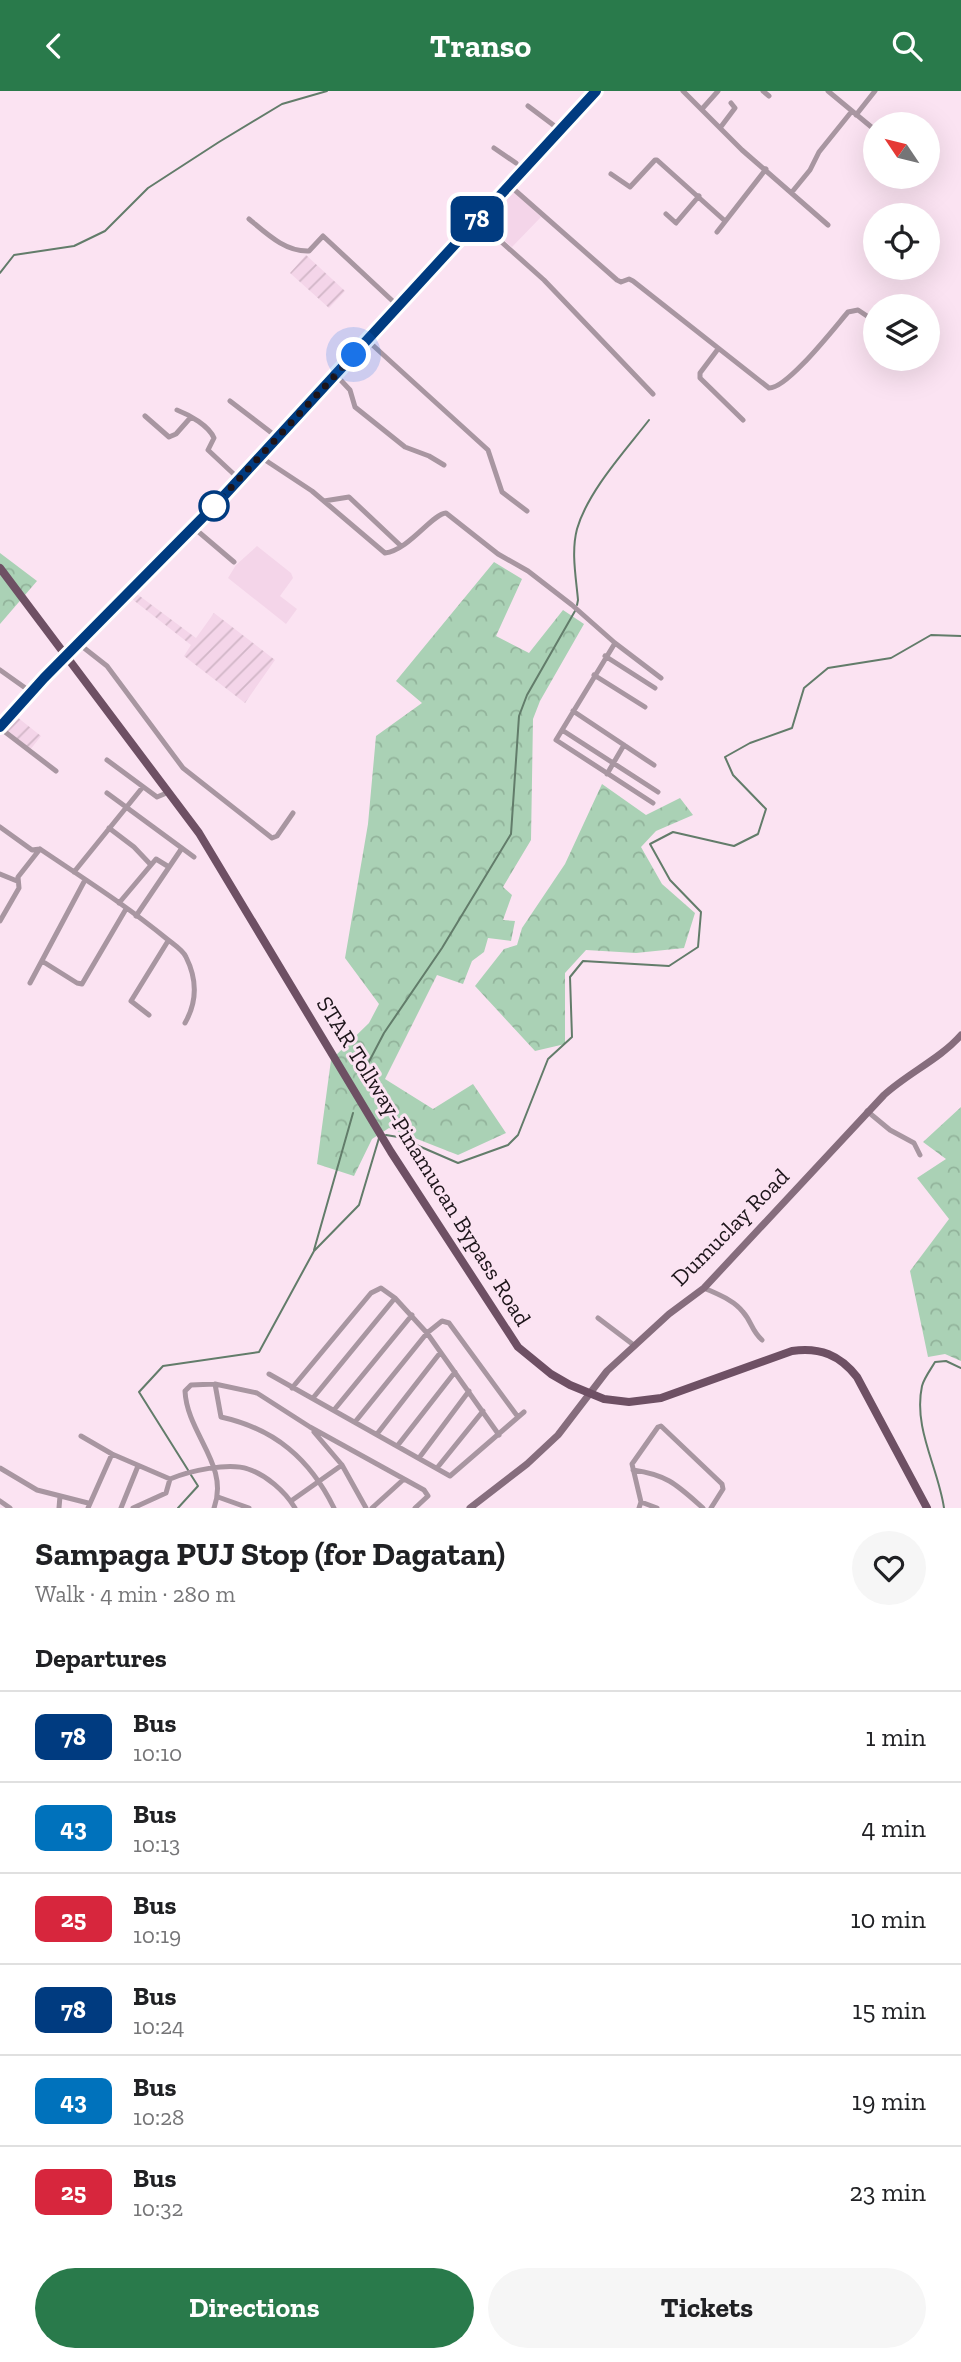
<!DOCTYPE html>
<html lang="en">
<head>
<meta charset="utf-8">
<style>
	:root { --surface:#fff; --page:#f6f6f6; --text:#202124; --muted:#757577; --line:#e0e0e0; --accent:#297a4b }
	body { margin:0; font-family:"Zilla Slab",serif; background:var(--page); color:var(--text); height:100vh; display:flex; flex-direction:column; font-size:26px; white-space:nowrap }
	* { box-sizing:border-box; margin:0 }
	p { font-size:23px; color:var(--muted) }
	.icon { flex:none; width:38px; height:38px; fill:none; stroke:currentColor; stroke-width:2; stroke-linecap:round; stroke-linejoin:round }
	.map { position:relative; height:1417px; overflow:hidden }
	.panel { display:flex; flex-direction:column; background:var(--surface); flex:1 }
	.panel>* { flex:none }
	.badge { padding:0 14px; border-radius:10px; font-size:24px; line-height:46px }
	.needle { width:46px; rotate:305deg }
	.controls { position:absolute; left:863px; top:21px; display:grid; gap:14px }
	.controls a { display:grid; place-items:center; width:77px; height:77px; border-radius:50%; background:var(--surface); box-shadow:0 7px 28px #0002; font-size:35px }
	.you { position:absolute; width:35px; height:35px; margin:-18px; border:5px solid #fff; border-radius:50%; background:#1a73e8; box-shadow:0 0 0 10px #1a73e833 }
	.map>.badge { position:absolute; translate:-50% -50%; box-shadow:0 0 0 4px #fff }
	h2 { padding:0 35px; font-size:26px; line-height:63px }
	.round { display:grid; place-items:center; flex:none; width:74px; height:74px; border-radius:37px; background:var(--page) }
	.head { display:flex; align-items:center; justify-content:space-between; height:119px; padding:0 35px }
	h1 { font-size:33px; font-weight:800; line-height:52px }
	.action { display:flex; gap:14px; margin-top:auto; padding:14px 35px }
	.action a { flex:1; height:80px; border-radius:42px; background:var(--accent); color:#fff; font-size:28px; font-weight:800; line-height:80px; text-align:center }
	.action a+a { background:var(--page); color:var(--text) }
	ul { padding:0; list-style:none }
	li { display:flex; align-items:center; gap:21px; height:91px; padding:0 35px; border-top:2px solid var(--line) }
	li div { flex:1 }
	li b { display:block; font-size:26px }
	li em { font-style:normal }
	li .badge { min-width:77px; font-weight:700; text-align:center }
	header { display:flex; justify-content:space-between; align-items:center; height:91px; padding:0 35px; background:var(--accent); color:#fff; font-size:32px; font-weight:800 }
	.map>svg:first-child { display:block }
	.built { fill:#f4d5e9 }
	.industrial { fill:url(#industrial-furrows) }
	.forest { fill:url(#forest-crowns) }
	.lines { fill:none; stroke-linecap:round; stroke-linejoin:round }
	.stream { stroke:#627c6a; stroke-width:2 }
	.street { stroke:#a896a1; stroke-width:5 }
	.secondary { stroke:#866d7d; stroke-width:7 }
	.primary { stroke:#6e5064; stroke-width:8 }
	.line-casing { stroke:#fff; stroke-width:16 }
	.line { stroke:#003b80; stroke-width:10 }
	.walk { stroke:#1d151a; stroke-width:7; stroke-dasharray:0 12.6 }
	.stop-dot { fill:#fff; stroke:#003b80; stroke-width:3.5 }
	.labels { text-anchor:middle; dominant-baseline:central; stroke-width:6; stroke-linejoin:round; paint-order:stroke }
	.street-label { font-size:23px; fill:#1d151a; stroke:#fbe3f2 }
</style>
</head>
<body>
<header><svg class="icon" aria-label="back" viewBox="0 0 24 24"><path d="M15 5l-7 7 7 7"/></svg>Transo<svg class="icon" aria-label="search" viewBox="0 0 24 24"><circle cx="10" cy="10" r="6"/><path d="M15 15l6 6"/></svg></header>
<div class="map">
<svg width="961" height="1417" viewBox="0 0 961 1417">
	<defs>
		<pattern id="industrial-furrows" width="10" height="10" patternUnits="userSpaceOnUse" patternTransform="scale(1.75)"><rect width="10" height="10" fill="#f4d5e9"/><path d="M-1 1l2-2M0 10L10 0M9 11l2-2" fill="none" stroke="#d1b6c7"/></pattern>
		<pattern id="forest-crowns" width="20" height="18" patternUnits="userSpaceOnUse" patternTransform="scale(1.75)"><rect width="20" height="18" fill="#aad1b5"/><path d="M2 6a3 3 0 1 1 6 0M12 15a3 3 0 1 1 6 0" fill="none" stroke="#92b39b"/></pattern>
	</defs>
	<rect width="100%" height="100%" fill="#fbe3f2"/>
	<path class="built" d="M513,100l28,26 -29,30 -29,-25z
		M257,455l34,27 2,5 -13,18 17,13 -11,15 -58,-46 8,-13z"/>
	<path class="industrial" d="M306,164l39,36 -16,17 -39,-35z
		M137,503l59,44 18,-25 61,47 -30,43 -61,-47 7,-11 -59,-46z
		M17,626l24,19 -11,14 -24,-19z"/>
	<path class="forest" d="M0,462l37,28 -37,43z
		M494,471l28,17 -26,57 33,17 34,-43 21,14 -44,77 -7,18 -2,121 -28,47 9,8 -9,25 12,1 -4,20 -23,-3 -4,14 -12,9 -9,23 -26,-9 -52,104 48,30 40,-25 33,49 -48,22 -69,-27 -17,11 -18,37 -37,-12 14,-104 38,-37 10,-19 -34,-46 23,-134 8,-88 46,-33 -26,-22z
		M602,693l44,31 34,-17 13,17 -37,16 -15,16 21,37 33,29 -11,35 -48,5 -50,-3 -21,23v71l-30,7 -60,-65 29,-37 13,-4 5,-17 43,-64z
		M961,1016v254l-16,-7 -17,3 -18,-86 39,-52 -32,-41 29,-19 -23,-17z"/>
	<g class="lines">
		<path class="stream" d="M0,182l14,-18 60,-9 31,-15 43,-43 71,-46 63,-38 45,-13
			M577,514l1,-5c-2,-23 -7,-48 -1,-71 11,-38 48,-78 72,-109
			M362,984l22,-42 58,-85 69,-114 8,-118 8,-21 48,-84
			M386,1044l12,2 60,26 50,-18 10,-10 30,-76 24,-22 -2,-60 13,-16 86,5 29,-19 3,-35 -31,-32 -20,-36 23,-12 61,14 24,-12 8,-25 -33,-34 -8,-18 25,-14 42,-15 12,-40 24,-20 63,-10 40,-23 30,1
			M314,1159l39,-137
			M188,1379l-49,-78 24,-26 96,-14 55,-101 45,-46 20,-67
			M178,1417l20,-22 -7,-11
			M944,1417c-6,-41 -31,-80 -22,-122 2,-8 9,-17 13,-24l11,-1 15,7"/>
		<path class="street" d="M683,0l59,59 86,75
			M763,0l6,5
			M828,0l47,39
			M528,15l32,24
			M702,18l16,-18
			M856,24l19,-24
			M720,37l15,-20 -4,-5
			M494,57l22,15
			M611,83l19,13 25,-27h2l68,61
			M509,94l108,95 4,2 8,-3 4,2 136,107c18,1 66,-61 79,-76l10,-2 12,8
			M792,101l18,-22 9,-18 33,-41
			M666,123l10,9 23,-27
			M249,128c17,14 36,33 60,32l14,-15 75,70
			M477,129l67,60 109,114
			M717,141l49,-63
			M367,249l121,110 14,42 25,19
			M718,258l-18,24v5l43,42
			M335,283l15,16 5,17 50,40 24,9 15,9
			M230,310l47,36
			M177,319c13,5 32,16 37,28l-6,12 31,29
			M145,325l24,21 7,-3 15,-17
			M259,365l53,35 73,62c24,-3 47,-39 61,-40l52,41 30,17 44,34 43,38 46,35
			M324,410l25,-4 52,49
			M194,437l40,34
			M615,552l-59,97 97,63
			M79,553l28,22 76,102 89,70 5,-2 16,-23
			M605,565l50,32
			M0,579l31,22
			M594,584l51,32
			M573,620l81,54
			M0,637l56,43
			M562,639l96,62
			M107,669l50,37 12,-5
			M607,683l17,-29
			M107,702l87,64
			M0,736l32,23 8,-1c43,29 87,57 127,90 6,5 16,11 19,18 11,22 11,45 -1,66
			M109,737l25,19 17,18 -32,38
			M151,774l5,-6 13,8
			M74,781l68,-84
			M0,783l17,7
			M136,825l46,-68
			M0,830l19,-33 -1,-11 22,-28
			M42,870l35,22 5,1 44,-75
			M30,892l55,-103
			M149,924l-18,-14 37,-60
			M867,1020l23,19 24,13 6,12
			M704,1197c13,6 30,12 39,24 9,10 8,18 19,28
			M598,1227l37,28
			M269,1283l181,102 74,-64
			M215,1293l6,33c54,12 89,42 113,91
			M292,1297l79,-95 10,-5 14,10 32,35 72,102
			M313,1307l82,-100
			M334,1319l78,-95
			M355,1331l72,-89 15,-12 7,2 69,94
			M314,1341l28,33 24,43
			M377,1343l63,-81
			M81,1345l31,18 58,25c19,-8 59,-17 78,-10 18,6 37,22 47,39
			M398,1354l57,-73
			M419,1367l50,-67
			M0,1377l37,22 51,13
			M437,1377l46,-57
			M633,1379c35,5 44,15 70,38
			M218,1406l31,11
			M0,1410l10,7
			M291,1410l51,-36
			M641,1411l16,6
			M59,1417l1,-12
			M88,1417l24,-54
			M121,1417l17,-42
			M133,1417l33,-15 4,-14
			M214,1417c16,-43 -27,-74 -29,-117l6,-6 24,-1 42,9 53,34 114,63 4,6 -13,12
			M372,1417l32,-29
			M639,1417l2,-6 -9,-38 26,-37 3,-1 61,58 1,5 -12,19"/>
		<path class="secondary" d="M470,1417l57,-44 31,-29 49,-64 62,-57 35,-26 180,-193c24,-22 56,-36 77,-60"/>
		<path class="primary" d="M0,477l199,265 192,319 127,195 33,27 19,11 34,14 25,3 32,-4 131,-47c28,-4 48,4 65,26l70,131
			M0,636l44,-49 176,-178 376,-409"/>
	</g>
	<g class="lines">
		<defs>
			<path id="line" d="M0,636l44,-49 176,-178 376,-409"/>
		</defs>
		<use href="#line" class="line-casing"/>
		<use href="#line" class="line"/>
		<path class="walk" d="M214,415l140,-151"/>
	</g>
	<circle class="stop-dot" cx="214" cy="415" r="14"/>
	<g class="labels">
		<g class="street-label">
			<text transform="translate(424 1070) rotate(58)">STAR Tollway-Pinamucan Bypass Road</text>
			<text transform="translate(730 1136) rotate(-45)">Dumuclay Road</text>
		</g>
	</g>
</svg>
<div class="controls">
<a><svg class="needle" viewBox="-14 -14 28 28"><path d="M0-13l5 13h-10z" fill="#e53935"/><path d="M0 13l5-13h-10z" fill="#757577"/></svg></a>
<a><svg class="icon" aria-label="locate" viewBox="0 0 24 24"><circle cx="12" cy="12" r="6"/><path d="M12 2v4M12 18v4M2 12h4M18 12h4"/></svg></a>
<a><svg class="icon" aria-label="layers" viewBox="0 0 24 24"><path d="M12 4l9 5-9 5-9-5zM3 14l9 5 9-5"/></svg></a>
</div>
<div class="you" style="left:354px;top:264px"></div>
<b class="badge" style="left:477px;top:128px;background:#003b80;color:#fff">78</b>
</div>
<section class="panel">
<div class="head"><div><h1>Sampaga PUJ Stop (for Dagatan)</h1><p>Walk · 4 min · 280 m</p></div><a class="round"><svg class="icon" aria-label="heart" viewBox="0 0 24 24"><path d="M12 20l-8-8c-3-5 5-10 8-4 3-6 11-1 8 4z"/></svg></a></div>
<h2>Departures</h2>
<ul>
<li><span class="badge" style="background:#003b80;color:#fff">78</span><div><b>Bus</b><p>10:10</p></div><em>1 min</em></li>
<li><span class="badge" style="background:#0072bc;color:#fff">43</span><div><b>Bus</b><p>10:13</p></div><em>4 min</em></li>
<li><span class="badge" style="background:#d7263d;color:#fff">25</span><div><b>Bus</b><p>10:19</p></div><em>10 min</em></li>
<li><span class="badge" style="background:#003b80;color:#fff">78</span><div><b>Bus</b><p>10:24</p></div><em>15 min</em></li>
<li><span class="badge" style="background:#0072bc;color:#fff">43</span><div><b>Bus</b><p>10:28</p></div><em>19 min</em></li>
<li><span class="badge" style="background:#d7263d;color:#fff">25</span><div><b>Bus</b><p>10:32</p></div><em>23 min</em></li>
</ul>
<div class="action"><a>Directions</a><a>Tickets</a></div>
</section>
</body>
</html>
